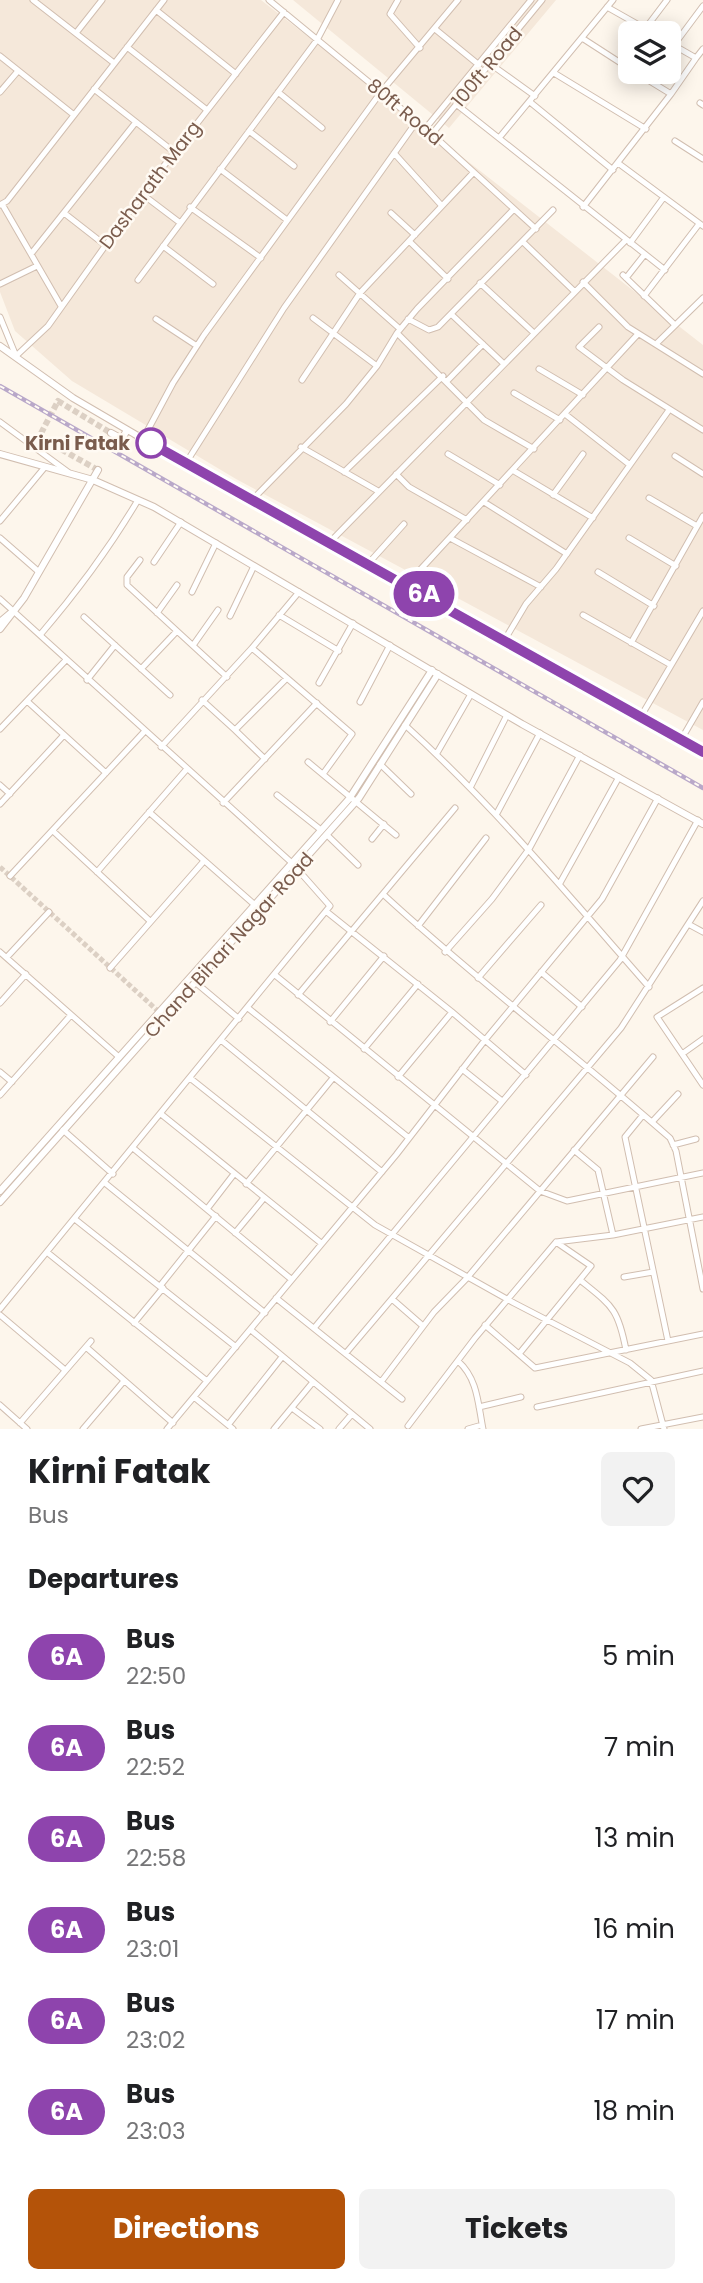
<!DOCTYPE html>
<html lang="en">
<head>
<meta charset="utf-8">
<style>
	:root { --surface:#fff; --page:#f2f2f2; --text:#202124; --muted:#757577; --accent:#b45309 }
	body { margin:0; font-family:Poppins,sans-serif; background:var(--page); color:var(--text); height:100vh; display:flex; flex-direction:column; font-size:26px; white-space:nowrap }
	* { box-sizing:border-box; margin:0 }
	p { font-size:23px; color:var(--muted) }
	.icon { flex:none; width:38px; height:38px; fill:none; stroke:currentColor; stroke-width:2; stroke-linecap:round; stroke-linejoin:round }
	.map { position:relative; height:1429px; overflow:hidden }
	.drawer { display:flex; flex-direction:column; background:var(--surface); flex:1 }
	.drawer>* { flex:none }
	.badge { padding:0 14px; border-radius:23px; font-size:24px; line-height:46px }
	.fabs { position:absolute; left:618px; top:21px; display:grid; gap:14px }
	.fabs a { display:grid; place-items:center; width:63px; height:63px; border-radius:10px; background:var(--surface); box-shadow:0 4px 18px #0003; font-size:35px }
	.map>.badge { position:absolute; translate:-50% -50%; box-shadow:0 0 0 4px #fff }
	h2 { padding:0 28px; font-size:26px; line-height:63px }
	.round { display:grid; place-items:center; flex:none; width:74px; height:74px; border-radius:10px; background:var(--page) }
	.head { display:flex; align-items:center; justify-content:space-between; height:119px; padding:0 28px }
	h1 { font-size:33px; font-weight:700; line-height:52px }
	.action { display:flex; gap:14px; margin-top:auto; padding:14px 28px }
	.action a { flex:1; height:80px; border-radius:10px; background:var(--accent); color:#fff; font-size:28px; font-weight:700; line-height:80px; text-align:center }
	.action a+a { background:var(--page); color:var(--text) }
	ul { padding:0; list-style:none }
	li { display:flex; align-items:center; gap:21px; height:91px; padding:0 28px }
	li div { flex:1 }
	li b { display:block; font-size:26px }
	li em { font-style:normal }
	li .badge { min-width:77px; font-weight:700; text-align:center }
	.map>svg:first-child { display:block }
	.residential { fill:#f5e8da }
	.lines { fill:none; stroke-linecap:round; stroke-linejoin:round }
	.minor-tunnel { stroke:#dcd0c4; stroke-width:5; stroke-dasharray:5 2.5; stroke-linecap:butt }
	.tertiary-tunnel { stroke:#dcd0c4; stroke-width:6; stroke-dasharray:6 3; stroke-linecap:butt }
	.minor-casing { stroke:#d1beb0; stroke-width:7 }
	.tertiary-casing { stroke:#d1beb0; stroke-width:8 }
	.minor { stroke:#fff; stroke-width:5 }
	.tertiary { stroke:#fff; stroke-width:6 }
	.rail-casing { stroke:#b9a8c9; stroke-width:4.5 }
	.rail { stroke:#fffaf3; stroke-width:2; stroke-dasharray:5; stroke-linecap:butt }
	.line-casing { stroke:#fff; stroke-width:16 }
	.line { stroke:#8e44ad; stroke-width:10 }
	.stop-dot { fill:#fff; stroke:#8e44ad; stroke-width:3.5 }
	.labels { text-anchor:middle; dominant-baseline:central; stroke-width:5; stroke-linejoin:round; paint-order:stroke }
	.street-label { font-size:19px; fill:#7a5c4d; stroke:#fffaf3 }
	.stop-label { font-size:19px; font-weight:bold; fill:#7a5c4d; stroke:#fffaf3; text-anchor:end }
</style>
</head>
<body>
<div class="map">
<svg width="703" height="1429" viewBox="0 0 703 1429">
	<rect width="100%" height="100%" fill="#fdf6ec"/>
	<path class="residential" d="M0,0h261l442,345v385l-467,-251 -164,-98 -57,-50 -15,-39z
		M293,0h263l-107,128z"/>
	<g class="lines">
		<path class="minor-tunnel" d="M0,867l159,145"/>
		<path class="tertiary-tunnel" d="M98,470l-59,-33 19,-36 53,32"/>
		<defs>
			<path id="minor" d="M33,0l81,63
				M269,0l163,134 104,95
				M398,0l-8,14 30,34
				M607,7l46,26
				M156,10l80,64
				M435,29l44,36
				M645,29l22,-29
				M76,33l26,-33
				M582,38l48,31
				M674,45l29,-39
				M127,47l80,63
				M0,56l74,59
				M696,58l7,-9
				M489,63l46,33
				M635,72l36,22 25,-36 -28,-16
				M554,73l92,56
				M94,89l80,63
				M0,92l18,-21
				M278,92l44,36
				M530,102l83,68
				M700,103l3,2
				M456,104l209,166
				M425,129l106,-129
				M249,131l45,35
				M432,134l110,-134
				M499,138l114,-138
				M675,141l28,18
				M394,153l48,53
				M618,163l85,63
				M220,169l67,51
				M142,194l37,28
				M2,204l59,102
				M0,205l7,-4 157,-201
				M190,207l71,51
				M583,207l88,-113
				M64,213l41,32
				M391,213l24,22
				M409,241l39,38
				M523,242l51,49
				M630,243l34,-46
				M163,246l50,38
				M31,254l105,-132
				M339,275l61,54
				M623,275l52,50
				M626,278l19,-24
				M138,280l179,-240 21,-40
				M583,282l45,45 75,47
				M480,283l54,50
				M0,284l37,-18
				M644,296l55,-72
				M451,314l53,50
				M0,317l16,39 32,-30 97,-136 139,-178
				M313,318l64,48
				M156,319l41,27
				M408,319l21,11 9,-3 115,-117
				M599,327l-20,20 44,33 80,50
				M397,333l87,87 50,29
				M657,343l46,-45
				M539,369l44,26
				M302,380l58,-87 113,-120
				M448,380l35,-36
				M514,393l46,27
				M565,414l65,51
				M0,422l68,50
				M143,439l30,-56 31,-48 177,-243 77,-92
				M301,447l77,44
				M448,454l52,31
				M675,456l28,18
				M186,463l98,-155 133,-187
				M514,471l79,47
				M344,472l99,-96
				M396,474l13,13 58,33
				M553,495l30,-41
				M649,498l48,28
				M252,500l94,-96 31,-38 20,-33 20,-24 97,-100
				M484,502l83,52
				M0,521l45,-54
				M0,538l39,34
				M450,538l91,49
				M629,538l47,28
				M330,542l296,-302
				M140,560l-13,17v8l100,92
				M154,562l27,-40
				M367,565l37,-41
				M598,572l56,34
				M407,584l231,-250
				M192,592l24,-49
				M0,599l292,264 38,43 -330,403
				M157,613l20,-28
				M279,615l60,36
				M583,615l88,50
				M230,616l24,-50
				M84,617l86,78
				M40,635c37,-43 69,-86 98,-135
				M504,641l22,-37 30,-35 113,-159
				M631,643l72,-127
				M194,644l24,-34
				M252,648l100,86 -29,40
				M141,669l36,-38
				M87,680l28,-35
				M319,683l34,-60
				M202,700l33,30 52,-52
				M27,701l79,72
				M360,702l30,-57
				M640,718l63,-107
				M405,725c89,81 165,172 244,262
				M0,729l66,-69
				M235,730l30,29
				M681,740l22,-38
				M161,747l91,-99 47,-56
				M437,753l34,-59
				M308,762l88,73
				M380,764l31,30
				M0,785l10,9
				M470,788l37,-73
				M277,795l44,35
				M223,803l94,-100
				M0,804l64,-69
				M149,812l106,93
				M496,815l44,-82
				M53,831l97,90
				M327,835l31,30
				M372,839l12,-15
				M97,872l89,-102
				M10,876l134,-144
				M560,883l59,-106
				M384,895c92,85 192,160 286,243l6,13 27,138
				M327,912l125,100 74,63
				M690,925l13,7
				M418,926l68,-88
				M0,952l119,105
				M445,952l47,-53 37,-50 51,-94
				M7,957l42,-45
				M110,968l94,-107
				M541,972l41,35
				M275,975l265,216 27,10 136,-28
				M478,978l63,-73
				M195,982l44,37
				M703,988l-46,29 46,68
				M298,995l157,-187
				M0,1003l26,-29
				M248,1008l161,130
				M330,1022l54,-66
				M221,1040l161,132
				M364,1049l54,-65
				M682,1054l21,-15
				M462,1069l40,32
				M0,1072l12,10
				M398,1077l54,-65
				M190,1078l185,147 139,78 116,60 21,17 13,49
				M0,1095l71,-80
				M161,1114l160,129
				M643,1115l-18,22 43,204
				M652,1122l26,-28
				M63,1130l50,44
				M673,1145l23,-6
				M133,1148l158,131
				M574,1150l24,20 15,65
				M105,1183l160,130
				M246,1184l87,-106
				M207,1209l27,-35
				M76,1220l160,127
				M235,1233l29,-35
				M48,1253l159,128
				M624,1277l29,-5
				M580,1280c32,26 38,28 46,70
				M160,1286l56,-70
				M276,1298l126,101
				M392,1299l31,27
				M0,1315l65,55
				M134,1323l29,-35
				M485,1325l50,43 168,-34
				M315,1327l305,-367 78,-140
				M251,1330l119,99
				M86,1347l87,76
				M346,1353l275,-325 82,-127
				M519,1354l72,-88 -35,-24
				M458,1361c20,18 20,43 25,68
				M381,1382l53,-70 33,-34 186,-221
				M194,1397l39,32
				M0,1405l27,24
				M479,1407l42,-10
				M537,1407l166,-36
				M292,1408l28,21
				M20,1423l71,-82
				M228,1425l54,-68
				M408,1426l67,-88 81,-96 57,-7 90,-18
				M83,1429l41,-48
				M167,1429l229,-274 89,-115 117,-141 56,-101
				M274,1429l39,-47
				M339,1429l13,-15
				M468,1429l14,-4
				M641,1429l62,-12"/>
			<path id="tertiary" d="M0,346l73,52 70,41 560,313
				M111,433l11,6 5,-9
				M0,454l93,26 61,27 368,217 181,100
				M0,622l13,-11
				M0,629l24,-31 74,-128
				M0,1191l349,-392 83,-129
				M0,1202l359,-404 79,-124"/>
		</defs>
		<use href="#minor" class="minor-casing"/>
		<use href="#tertiary" class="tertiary-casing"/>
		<use href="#minor" class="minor"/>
		<use href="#tertiary" class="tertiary"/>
		<defs>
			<path id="rail" d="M0,386l703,402"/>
		</defs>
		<use href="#rail" class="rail-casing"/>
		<use href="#rail" class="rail"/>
	</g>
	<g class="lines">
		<defs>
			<path id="line" d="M143,439l560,313"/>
		</defs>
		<use href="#line" class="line-casing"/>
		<use href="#line" class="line"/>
	</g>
	<circle class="stop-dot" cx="151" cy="443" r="14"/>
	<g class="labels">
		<g class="street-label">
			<text transform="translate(487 67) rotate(-50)">100ft Road</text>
			<text transform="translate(405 112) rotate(40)">80ft Road</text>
			<text transform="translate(150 185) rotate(-53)">Dasharath Marg</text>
			<text transform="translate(229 945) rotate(-48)">Chand Bihari Nagar Road</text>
		</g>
		<g class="stop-label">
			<text x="130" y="443">Kirni Fatak</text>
		</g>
	</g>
</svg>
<div class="fabs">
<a><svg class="icon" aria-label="layers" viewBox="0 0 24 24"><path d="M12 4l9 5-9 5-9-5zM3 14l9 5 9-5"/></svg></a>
</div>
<b class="badge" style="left:424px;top:594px;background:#8e44ad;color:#fff">6A</b>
</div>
<section class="drawer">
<div class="head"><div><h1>Kirni Fatak</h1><p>Bus</p></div><a class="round"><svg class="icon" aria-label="heart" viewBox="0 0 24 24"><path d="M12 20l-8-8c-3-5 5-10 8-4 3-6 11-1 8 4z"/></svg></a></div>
<h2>Departures</h2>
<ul>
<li><span class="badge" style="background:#8e44ad;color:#fff">6A</span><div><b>Bus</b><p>22:50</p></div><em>5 min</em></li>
<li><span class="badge" style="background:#8e44ad;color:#fff">6A</span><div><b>Bus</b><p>22:52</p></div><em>7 min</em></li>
<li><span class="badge" style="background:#8e44ad;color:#fff">6A</span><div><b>Bus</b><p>22:58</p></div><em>13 min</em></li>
<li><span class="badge" style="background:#8e44ad;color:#fff">6A</span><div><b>Bus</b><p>23:01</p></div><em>16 min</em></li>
<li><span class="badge" style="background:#8e44ad;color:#fff">6A</span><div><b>Bus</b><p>23:02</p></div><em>17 min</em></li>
<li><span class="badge" style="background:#8e44ad;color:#fff">6A</span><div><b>Bus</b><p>23:03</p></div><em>18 min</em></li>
</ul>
<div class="action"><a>Directions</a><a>Tickets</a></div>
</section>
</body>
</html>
